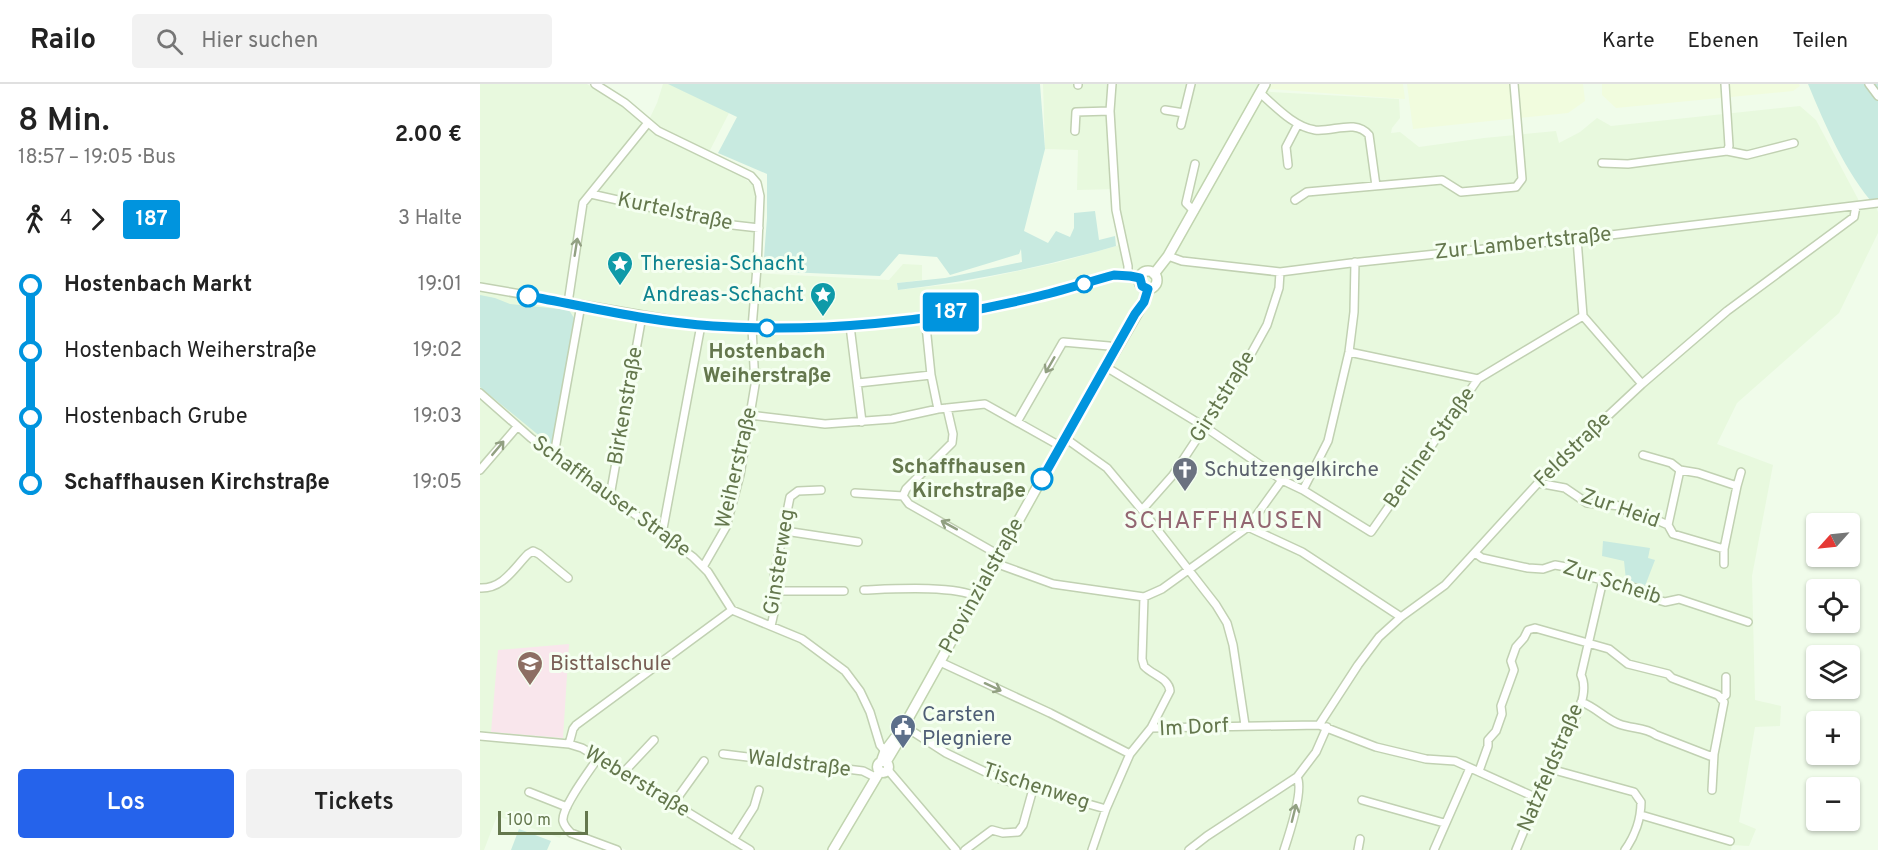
<!DOCTYPE html>
<html lang="de">
<head>
<meta charset="utf-8">
<style>
	:root { --surface:#fff; --page:#f2f2f2; --text:#222; --muted:#767676; --line:#e0e0e0; --accent:#2563eb }
	body { margin:0; font-family:Overpass,sans-serif; background:var(--page); color:var(--text); height:100vh; display:flex; flex-direction:column; font-size:22px; white-space:nowrap }
	* { box-sizing:border-box; margin:0 }
	p { font-size:20px; color:var(--muted) }
	.icon { flex:none; width:33px; height:33px; fill:none; stroke:currentColor; stroke-width:2; stroke-linecap:round; stroke-linejoin:round }
	.map { position:relative; flex:1; overflow:hidden }
	.panel { display:flex; flex-direction:column; background:var(--surface); width:480px }
	.panel>* { flex:none }
	.badge { padding:0 12px; border-radius:4px; font-size:21px; line-height:39px }
	.needle { width:39px; rotate:243deg }
	.buttons { position:absolute; left:1326px; top:429px; display:grid; gap:12px }
	.buttons a { display:grid; place-items:center; width:54px; height:54px; border-radius:6px; background:var(--surface); box-shadow:0 2px 4px #0004; font-size:30px }
	.scale { position:absolute; left:18px; bottom:15px; width:90px; box-sizing:border-box; padding-left:6px; border:3px solid #64774d; border-top:0; font-size:16px; line-height:21px; white-space:nowrap; color:#64774d; -webkit-text-stroke:4px #f5fff1; paint-order:stroke }
	.map>.badge { position:absolute; translate:-50% -50%; box-shadow:0 0 0 3px #fff }
	.legs { display:flex; align-items:center; gap:9px; height:66px; padding:0 18px; font-size:20px }
	.legs p { margin-inline-start:auto }
	.head { display:flex; align-items:center; justify-content:space-between; height:102px; padding:0 18px }
	h1 { font-size:33px; font-weight:600; line-height:45px }
	.button { display:flex; gap:12px; margin-top:auto; padding:12px 18px }
	.button a { flex:1; height:69px; border-radius:6px; background:var(--accent); color:#fff; font-size:24px; font-weight:600; line-height:69px; text-align:center }
	.button a+a { background:var(--page); color:var(--text) }
	ul { padding:0 18px; list-style:none }
	li { display:flex; align-items:center; gap:21px; height:66px; font-size:22px }
	li i { display:grid; place-items:center; width:9px; height:100%; margin:0 8px; background:currentColor }
	li i::after { content:''; width:15px; height:15px; margin:-8px; border:4px solid; border-radius:50%; background:var(--surface) }
	li p { margin-inline-start:auto }
	li:first-child i { background:linear-gradient(#0000 50%,currentColor 0) }
	li:last-child i { background:linear-gradient(currentColor 50%,#0000 0) }
	header { display:flex; align-items:center; gap:36px; box-sizing:border-box; height:84px; padding:0 30px; background:var(--surface); border-bottom:2px solid var(--line) }
	header strong { font-size:28px }
	nav { display:flex; gap:33px; margin-inline-start:auto; font-size:21px }
	.search { width:420px; height:54px; background:var(--page); display:flex; align-items:center; gap:15px; box-sizing:border-box; padding:0 21px; border-radius:6px; color:var(--muted); font-size:22px }
	main { display:flex; flex:1; min-height:0 }
	.map>svg:first-child { display:block }
	.residential { fill:#e8f9de }
	.commercial { fill:#f1fcde }
	.education { fill:#f9e6ec }
	.green { fill:#c8eae0 }
	.lines { fill:none; stroke-linecap:round; stroke-linejoin:round }
	.street-casing { stroke:#c1d1b2; stroke-width:10 }
	.secondary-casing { stroke:#c1d4af; stroke-width:12 }
	.street { stroke:#fff; stroke-width:7 }
	.secondary { stroke:#fff; stroke-width:9 }
	.oneway { stroke:#92a082 }
	.line-1-casing { stroke:#fff; stroke-width:14 }
	.line-1 { stroke:#0094de; stroke-width:9 }
	.stop-1-dot { fill:#fff; stroke:#0094de; stroke-width:3 }
	.labels { text-anchor:middle; dominant-baseline:central; stroke-width:6; stroke-linejoin:round; paint-order:stroke }
	.street-label { font-size:21px; fill:#64774d; stroke:#f5fff1 }
	.culture-label { font-size:21px; fill:#0d838f; stroke:#f5fff1; text-anchor:start }
	.stop-label { font-size:21px; font-weight:bold; fill:#64774d; stroke:#f5fff1 }
	.worship-label { font-size:21px; fill:#5b616d; stroke:#f5fff1; text-anchor:start }
	.education-label { font-size:21px; fill:#785e54; stroke:#f5fff1; text-anchor:start }
	.service-label { font-size:21px; fill:#4e5e75; stroke:#f5fff1; text-anchor:start }
	.quarter-label { font-size:24px; letter-spacing:1.5px; fill:#936671; stroke:#f5fff1 }
</style>
</head>
<body>
<header>
<strong>Railo</strong>
<div class="search"><svg class="icon" aria-label="search" viewBox="0 0 24 24"><circle cx="10" cy="10" r="6"/><path d="M15 15l6 6"/></svg>Hier suchen</div>
<nav><a>Karte</a><a>Ebenen</a><a>Teilen</a></nav>
</header>
<main>
<section class="panel">
<div class="head"><div><h1>8 Min.</h1><p>18:57 – 19:05 · Bus</p></div><b>2.00 €</b></div>
<div class="legs"><svg class="icon" aria-label="walk" viewBox="0 0 24 24"><circle cx="13" cy="4" r="2"/><path d="M13 8l-2 6 4 7M11 14l-3 7M7 12l3-4h3l4 4"/></svg>4<svg class="icon" aria-label="forward" viewBox="0 0 24 24"><path d="M9 5l7 7-7 7"/></svg><b class="badge" style="background:#0094de;color:#fff">187</b><p>3 Halte</p></div>
<ul>
<li><i style="color:#0094de"></i><b>Hostenbach Markt</b><p>19:01</p></li>
<li><i style="color:#0094de"></i><span>Hostenbach Weiherstraße</span><p>19:02</p></li>
<li><i style="color:#0094de"></i><span>Hostenbach Grube</span><p>19:03</p></li>
<li><i style="color:#0094de"></i><b>Schaffhausen Kirchstraße</b><p>19:05</p></li>
</ul>
<div class="button"><a>Los</a><a>Tickets</a></div>
</section>
<div class="map">
<svg width="1398" height="766" viewBox="0 0 1398 766">
	<rect width="100%" height="100%" fill="#f0fcea"/>
	<path class="residential" d="M0,0h107l37,23 22,19 11,-23 6,-19h25l35,21 6,8 -23,45 33,16 16,13 1,28 -3,58 136,7 14,-16 19,1v15l-25,3 1,7 64,-7 61,-13 37,-8 67,-19 -7,-31 -1,-23 -42,1 1,-40 -33,-1 -2,-65h218l-2,4 12,4 128,7 1,19 -8,10 -1,5 9,-1 19,15 65,-9 72,-7 3,12 21,-11 17,-14 14,8 189,-20 16,14 42,79 2,10 16,-2 2,5v21l-39,80 -102,90 -20,41 56,21 -21,111 3,124 26,6 -1,20 -25,1 -16,95 17,7 -7,17 -17,-1 -1,5h-1105l-14,-7 -42,-15 -6,2 -4,8 -63,-22 -13,34h-4z"/>
	<path class="commercial" d="M792,0h131l2,15 -136,-10z
		M927,0h176l2,17 -17,12 -155,16z
		M1122,0h197l1,2 -7,5 -177,17 -14,-13z"/>
	<path class="education" d="M89,560l-6,94 -72,-6 7,-82z"/>
	<path class="green" d="M188,0h372l5,65 -21,82 24,12 8,-12 14,6 4,-9v-15l21,-2 4,29 16,-4 1,10c-73,21 -142,35 -218,44l-1,-7 48,-5 77,-16 -1,-13 -2,5 -69,21 -13,-18 -38,-3 -19,22 -117,-5 4,-53v-44l-49,-21 19,-36z
		M1328,0h70v123h-2c-31,-35 -50,-80 -68,-123z
		M0,211l15,3 15,6 59,6 5,8 -21,129 -73,-60z
		M1123,457l47,7 -2,10 7,2 -10,26 -19,-6 -2,-19 -22,-5z
		M39,745l32,12 -4,9h-36z"/>
	<g class="lines">
		<defs>
			<path id="street" d="M115,0l30,19 33,28 93,45 6,7 3,13 -3,71 -5,61 3,57 -15,90 -14,52 -23,40
				M598,0v1
				M632,0l-2,27 6,99 12,56v9
				M1389,0l9,12
				M780,9c15,13 34,34 55,37 19,2 40,-11 54,5l7,51
				M685,26l19,3
				M701,41l10,-41
				M595,47l1,-19 34,-1
				M1247,67l20,4 47,-12
				M1122,79l26,1 99,-13 2,-5 -4,-62
				M808,81l-2,-18 12,-23
				M111,110l133,30 35,4
				M815,116l12,-8 135,-12 19,12 55,-5 6,-8 -8,-95
				M714,127l-8,-8 9,-39
				M1097,155l6,77 59,68
				M688,172l14,5 98,11 71,-9 226,-24 301,-36
				M0,203l221,38 51,3 70,-1 68,-6 113,-17 111,-29 16,1 10,2
				M88,219l15,-100 64,-79
				M445,232l6,59 7,34
				M370,242l12,96
				M869,268l129,27
				M626,283l99,60 77,53 21,10 68,42 107,-153 105,-63
				M378,299l73,-8
				M0,309l51,45 162,119 15,15 24,38 70,29 43,32 15,20 10,21 10,33 5,6
				M467,324l6,26 -1,9 -46,46 -3,7 6,8 90,51
				M270,331l75,9 67,-5 46,-10 47,-5 75,42
				M537,338l46,-80 46,4 6,5
				M585,354l42,30 35,42 74,95 11,18 6,22 12,80
				M74,371l27,-150
				M1163,371l28,8 9,7 18,3 39,13 -13,63v15
				M0,386l37,-43
				M1058,399l27,5 22,15 34,3 8,7 21,4 18,8 12,-55
				M1257,402l4,-14
				M823,406l25,-49 21,-89 5,-40 1,-50
				M375,409l48,3
				M130,412l32,-180
				M662,426l31,-35 68,-103 26,-47 12,-37 1,-16
				M1188,441l5,9 51,15
				M768,443l54,25 99,65
				M305,447l73,11
				M182,450l39,-209
				M995,469l7,5 46,10 15,1 12,-4 17,3 10,7 62,15 7,8 14,4 14,-3 69,23
				M515,479l58,21 91,13 -2,62 2,7c8,9 25,12 26,25l-19,37
				M0,504c23,1 34,-20 48,-34l5,-3 6,3 29,24
				M384,506c27,-1 91,-5 113,7
				M299,507h65
				M664,513l18,-8 86,-62 34,-47
				M291,542l8,-35 -4,-9 -1,-5 16,-80 8,-6 23,-1
				M460,578l110,51 80,41
				M1241,615l5,-4v-18
				M839,641l39,-60 21,-28 22,-20 44,-32 104,-114 93,-87 85,-73 127,-94 2,-11
				M424,642l42,27 54,26 106,30
				M0,652l89,8 13,4 168,102
				M89,660l4,-15 3,-4 156,-115
				M243,670l140,17 12,6
				M118,674c-8,12 -37,50 -35,63 1,5 4,8 8,12l46,17
				M408,686l68,80
				M1074,686l80,22 7,10c0,16 -6,34 -16,48
				M999,687l9,-25v-6l8,-9 6,-17 -1,-8 13,-36 -3,-9 5,-14 8,-9 4,-8 7,-2 74,21 19,15 40,10 4,4 46,17 6,7 -10,52 -4,2 -54,-21c-11,-8 -24,-6 -37,-11 -14,-5 -23,-17 -38,-22
				M143,689l31,-33
				M1232,706l2,-36
				M49,708l38,15
				M882,716l82,23
				M193,720l31,-43
				M1161,731l89,26
				M253,756l21,-33 5,-17
				M485,766l27,-20 11,3 15,-1 5,-7 10,-36
				M612,766l14,-41 24,-55 21,-26 168,-3 57,22 50,12 29,2 82,37
				M709,766l18,-14 90,-59 19,-25 11,-25
				M804,766c5,-15 20,-61 13,-73
				M878,766l2,-11
				M954,766l36,-82
				M1036,766l30,-73c13,-11 13,-30 20,-46 2,-6 8,-10 10,-15 6,-12 11,-29 5,-41l22,-95"/>
			<path id="secondary" d="M659 196a9 9 0 1 1 18 0a9 9 0 1 1-18 0Z
				M674,190l14,-18 97,-172
				M397.5 683a5.5 5.5 0 1 1 11 0a5.5 5.5 0 1 1-11 0Z
				M401,678l4,-11 12,-16
				M406,678l15,-25 3,-11 156,-280 84,-144 4,-13
				M353,766l47,-79"/>
		</defs>
		<use href="#street" class="street-casing"/>
		<use href="#secondary" class="secondary-casing"/>
		<use href="#street" class="street"/>
		<use href="#secondary" class="secondary"/>
	</g>
	<defs><path id="oneway-shaft" d="M-6 0H5M1.5-3L5.5 0L1.5 3" fill="none" stroke-width="1.6" stroke-linecap="round" stroke-linejoin="round" transform="scale(1.5)"/></defs>
	<g class="oneway">
		<use href="#oneway-shaft" transform="translate(96 163) rotate(-81)"/>
		<use href="#oneway-shaft" transform="translate(570 281) rotate(120)"/>
		<use href="#oneway-shaft" transform="translate(18 364) rotate(-50)"/>
		<use href="#oneway-shaft" transform="translate(469 441) rotate(-151)"/>
		<use href="#oneway-shaft" transform="translate(513 603) rotate(25)"/>
		<use href="#oneway-shaft" transform="translate(814 729) rotate(-76)"/>
	</g>
	<g class="lines">
		<defs>
			<path id="line-1" d="M48,212c61,11 123,26 185,30 105,7 220,-4 322,-29 26,-6 53,-15 79,-22l16,1 10,2 2,8 6,3 -4,13 -9,12 -93,165"/>
		</defs>
		<use href="#line-1" class="line-1-casing"/>
		<use href="#line-1" class="line-1"/>
	</g>
	<defs>
		<symbol id="sight-pin" viewBox="-11 -11 22 30"><path d="M0 17L-7.5 6A9.5 9.5 0 1 1 7.5 6Z" fill="#0f9aa8" stroke="#f5fff1"/><path d="M0-6L1.8-2.2L6-1.7L2.9 1.2L3.7 5.4L0 3.3L-3.7 5.4L-2.9 1.2L-6-1.7L-1.8-2.2Z" fill="#fff"/></symbol>
		<symbol id="church-pin" viewBox="-11 -11 22 30"><path d="M0 17L-7.5 6A9.5 9.5 0 1 1 7.5 6Z" fill="#6b7280" stroke="#f5fff1"/><path d="M-1.2-6h2.4v3.5h3.3v2.4h-3.3V6h-2.4V-.1h-3.3v-2.4h3.3Z" fill="#fff"/></symbol>
		<symbol id="school-pin" viewBox="-11 -11 22 30"><path d="M0 17L-7.5 6A9.5 9.5 0 1 1 7.5 6Z" fill="#8d6e63" stroke="#f5fff1"/><path d="M0-5L7-2L0 1L-7-2ZM-4 1L0 2.5L4 1V4Q0 6-4 4Z" fill="#fff"/></symbol>
		<symbol id="civic-pin" viewBox="-11 -11 22 30"><path d="M0 17L-7.5 6A9.5 9.5 0 1 1 7.5 6Z" fill="#5c6f8a" stroke="#f5fff1"/><path d="M-.6-6.5H3V-4.5H.6V-3L4-1V1h2V6H-6V1h2V-1L-.6-3ZM-1.2 2.5V6h2.4V2.5Z" fill="#fff"/></symbol>
	</defs>
	<g fill-rule="evenodd">
		<use href="#sight-pin" x="125" y="165" width="30" height="40"/>
		<use href="#sight-pin" x="328" y="196" width="30" height="40"/>
		<use href="#church-pin" x="690" y="371" width="30" height="40"/>
		<use href="#school-pin" x="35" y="565" width="30" height="40"/>
		<use href="#civic-pin" x="408" y="628" width="30" height="40"/>
	</g>
	<g class="stop-1-dot">
		<circle cx="604" cy="200" r="8"/>
		<circle cx="48" cy="212" r="10"/>
		<circle cx="287" cy="244" r="8"/>
		<circle cx="562" cy="395" r="10"/>
	</g>
	<g class="labels">
		<g class="street-label">
			<text transform="translate(195 128) rotate(12)">Kurtelstraße</text>
			<text transform="translate(1043 160) rotate(-6)">Zur Lambertstraße</text>
			<text transform="translate(743 313) rotate(-58)">Girststraße</text>
			<text transform="translate(146 322) rotate(-80)">Birkenstraße</text>
			<text transform="translate(950 364) rotate(-55)">Berliner Straße</text>
			<text transform="translate(1093 366) rotate(-44)">Feldstraße</text>
			<text transform="translate(257 384) rotate(-77)">Weiherstraße</text>
			<text transform="translate(131 413) rotate(36)">Schaffhauser Straße</text>
			<text transform="translate(1140 425) rotate(19)">Zur Heid</text>
			<text transform="translate(300 478) rotate(-81)">Ginsterweg</text>
			<text transform="translate(1132 499) rotate(18)">Zur Scheib</text>
			<text transform="translate(502 502) rotate(-61)">Provinzialstraße</text>
			<text transform="translate(714 644) rotate(-3)">Im Dorf</text>
			<text transform="translate(319 680) rotate(7)">Waldstraße</text>
			<text transform="translate(1071 684) rotate(-67)">Natzfeldstraße</text>
			<text transform="translate(157 698) rotate(31)">Weberstraße</text>
			<text transform="translate(556 703) rotate(18)">Tischenweg</text>
		</g>
		<g class="culture-label">
			<text x="160" y="180">Theresia-Schacht</text>
			<text x="324" y="211" text-anchor="end">Andreas-Schacht</text>
		</g>
		<g class="stop-label">
			<text x="287" y="268">Hostenbach<tspan x="287" dy="24">Weiherstraße</tspan></text>
			<text x="546" y="383" text-anchor="end">Schaffhausen<tspan x="546" dy="24">Kirchstraße</tspan></text>
		</g>
		<g class="worship-label">
			<text x="724" y="386">Schutzengelkirche</text>
		</g>
		<g class="education-label">
			<text x="70" y="580">Bisttalschule</text>
		</g>
		<g class="service-label">
			<text x="442" y="631">Carsten<tspan x="442" dy="24">Plegniere</tspan></text>
		</g>
		<g class="quarter-label">
			<text x="744" y="438">SCHAFFHAUSEN</text>
		</g>
	</g>
</svg>
<div class="buttons">
<a><svg class="needle" viewBox="-14 -14 28 28"><path d="M0-13l5 13h-10z" fill="#e53935"/><path d="M0 13l5-13h-10z" fill="#767676"/></svg></a>
<a><svg class="icon" aria-label="locate" viewBox="0 0 24 24"><circle cx="12" cy="12" r="6"/><path d="M12 2v4M12 18v4M2 12h4M18 12h4"/></svg></a>
<a><svg class="icon" aria-label="layers" viewBox="0 0 24 24"><path d="M12 4l9 5-9 5-9-5zM3 14l9 5 9-5"/></svg></a>
<a>+</a>
<a>−</a>
</div>
<div class="scale">100 m</div>
<b class="badge" style="left:471px;top:228px;background:#0094de;color:#fff">187</b>
</div>
</main>
</body>
</html>
